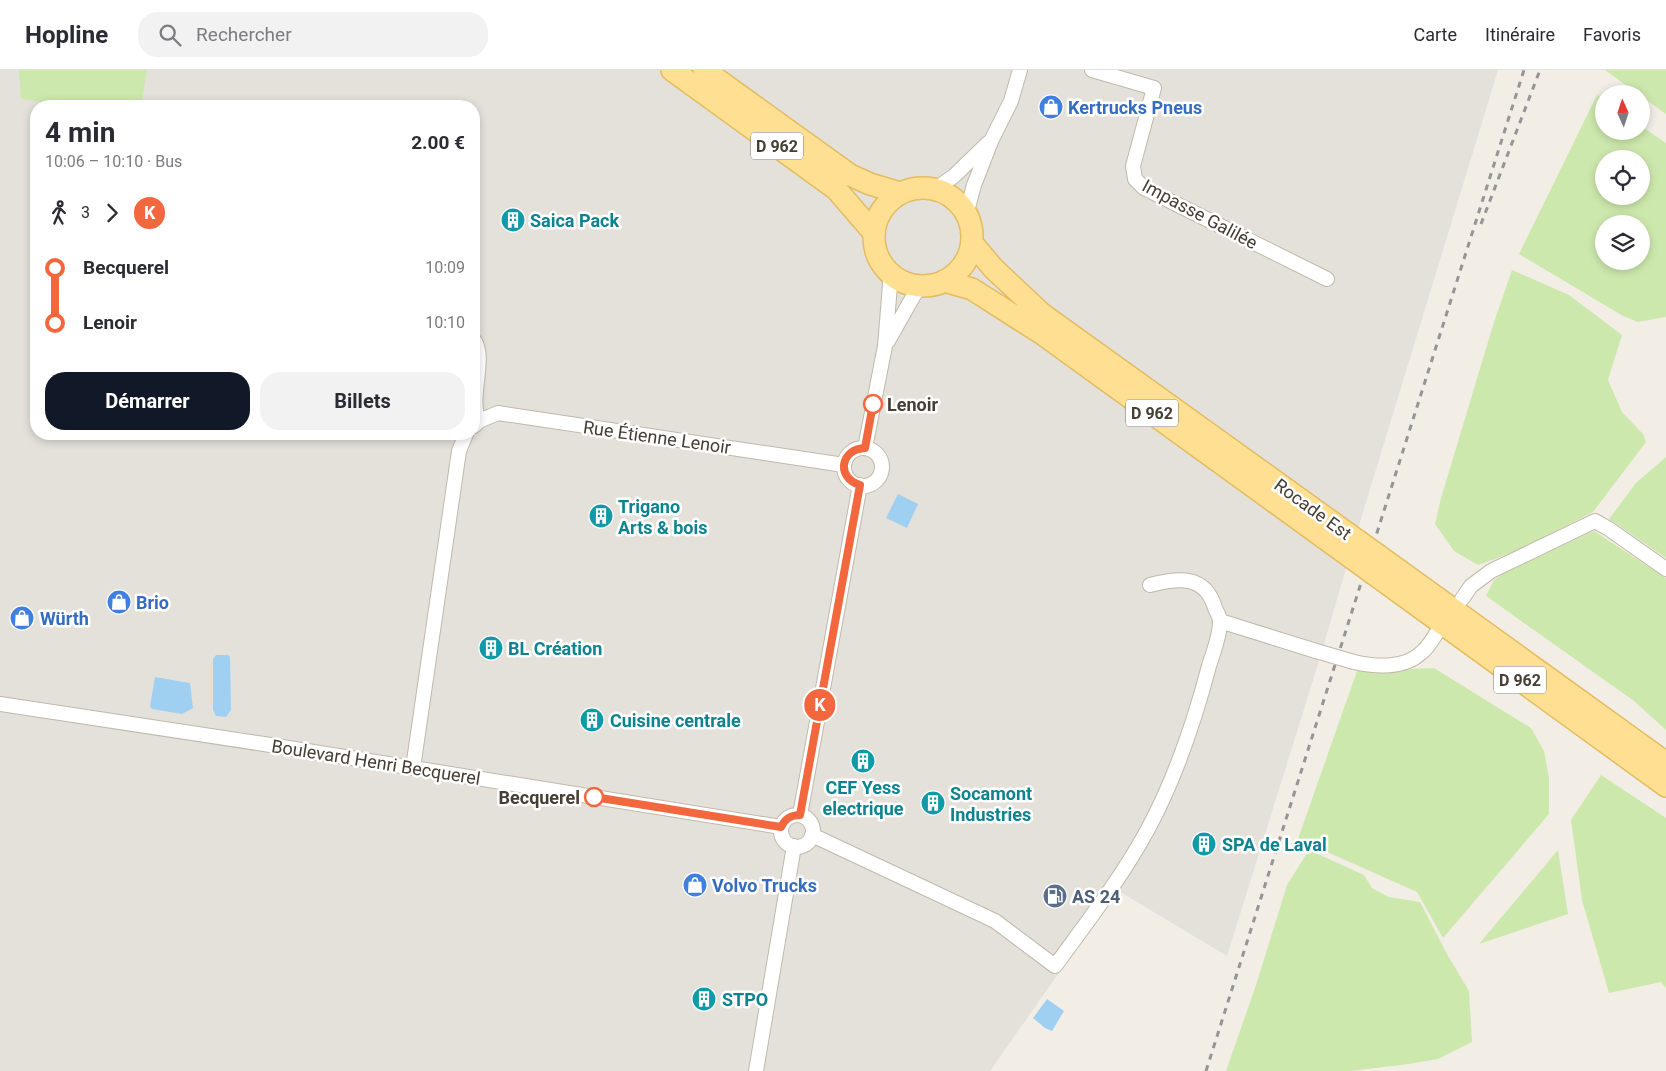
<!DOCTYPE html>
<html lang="fr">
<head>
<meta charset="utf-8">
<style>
	:root { --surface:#fff; --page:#f2f2f3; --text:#2b2b33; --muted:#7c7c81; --line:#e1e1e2; --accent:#111827 }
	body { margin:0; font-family:Roboto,sans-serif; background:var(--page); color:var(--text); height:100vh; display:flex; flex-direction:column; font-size:19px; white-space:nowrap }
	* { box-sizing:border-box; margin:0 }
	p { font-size:16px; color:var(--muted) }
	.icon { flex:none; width:28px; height:28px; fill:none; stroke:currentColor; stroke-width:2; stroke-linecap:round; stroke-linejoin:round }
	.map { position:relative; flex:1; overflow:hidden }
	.side { position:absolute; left:30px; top:30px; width:450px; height:340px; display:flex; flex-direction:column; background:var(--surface); border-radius:20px; box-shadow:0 2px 8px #0003 }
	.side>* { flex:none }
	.badge { padding:0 10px; border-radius:16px; font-size:18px; line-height:32px }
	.needle { width:32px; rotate:357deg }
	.buttons { position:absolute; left:1595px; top:15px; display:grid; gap:10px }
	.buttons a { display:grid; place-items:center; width:55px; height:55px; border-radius:50%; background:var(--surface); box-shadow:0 2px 8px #0003; font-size:25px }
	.map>.badge { position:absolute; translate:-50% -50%; box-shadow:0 0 0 2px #fff }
	.legs { display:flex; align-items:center; gap:8px; height:55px; padding:0 15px; font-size:16px }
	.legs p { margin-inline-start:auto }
	.overview { display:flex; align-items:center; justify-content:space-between; height:85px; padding:0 15px }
	h1 { font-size:28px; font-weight:700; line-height:38px }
	.cta { display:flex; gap:10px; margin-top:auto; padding:10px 15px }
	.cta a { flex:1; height:58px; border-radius:20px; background:var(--accent); color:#fff; font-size:20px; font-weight:700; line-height:58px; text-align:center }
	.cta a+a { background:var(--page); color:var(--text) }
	ul { padding:0 15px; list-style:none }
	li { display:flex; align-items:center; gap:18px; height:55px; font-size:19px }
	li i { display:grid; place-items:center; width:8px; height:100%; margin:0 6px; background:currentColor }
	li i::after { content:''; width:12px; height:12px; margin:-6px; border:4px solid; border-radius:50%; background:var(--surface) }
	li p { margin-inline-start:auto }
	li:first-child i { background:linear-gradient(#0000 50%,currentColor 0) }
	li:last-child i { background:linear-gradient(currentColor 50%,#0000 0) }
	header { display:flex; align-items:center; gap:30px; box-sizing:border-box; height:70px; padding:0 25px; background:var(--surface); border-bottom:1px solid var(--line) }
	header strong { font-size:24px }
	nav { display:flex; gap:28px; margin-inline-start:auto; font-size:18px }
	.search { width:350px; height:45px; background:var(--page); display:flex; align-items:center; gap:12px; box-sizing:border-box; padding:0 18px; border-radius:20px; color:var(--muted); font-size:19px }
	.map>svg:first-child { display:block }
	.industrial { fill:#e4e0da; fill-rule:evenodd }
	.green { fill:#cde8ad; fill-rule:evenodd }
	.water { fill:#a0d0f1 }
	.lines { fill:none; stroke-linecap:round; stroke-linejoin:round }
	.minor-casing { stroke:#c1b9aa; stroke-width:16 }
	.primary-casing { stroke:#e4bc61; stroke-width:24 }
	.minor { stroke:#fff; stroke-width:14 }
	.primary { stroke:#ffdf91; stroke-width:21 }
	.rail { stroke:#959595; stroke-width:3; stroke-dasharray:6 6; stroke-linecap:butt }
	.minor-bridge-casing { stroke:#c1b9aa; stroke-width:16; stroke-linecap:butt }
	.primary-bridge-casing { stroke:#e4bc61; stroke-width:24; stroke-linecap:butt }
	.minor-bridge { stroke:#fff; stroke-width:14 }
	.primary-bridge { stroke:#ffdf91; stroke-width:21 }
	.line-1-casing { stroke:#fff; stroke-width:11 }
	.line-1 { stroke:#f2673d; stroke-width:8 }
	.stop-1-dot { fill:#fff; stroke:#f2673d; stroke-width:2.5 }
	.labels { text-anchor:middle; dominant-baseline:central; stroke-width:5; stroke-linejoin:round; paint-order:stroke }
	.shield { fill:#fff; stroke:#7d7871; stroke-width:1 }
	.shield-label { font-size:16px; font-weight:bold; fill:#453e34 }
	.shop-label { font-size:18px; font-weight:bold; fill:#366cbe; stroke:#fff; text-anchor:start }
	.street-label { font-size:18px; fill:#453e34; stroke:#fff }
	.culture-label { font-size:18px; font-weight:bold; fill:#0d838f; stroke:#fff; text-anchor:start }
	.stop-label { font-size:18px; font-weight:bold; fill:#453e34; stroke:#fff; text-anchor:start }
	.service-label { font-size:18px; font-weight:bold; fill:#4e5e75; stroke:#fff; text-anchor:start }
</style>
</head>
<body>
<header>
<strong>Hopline</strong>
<div class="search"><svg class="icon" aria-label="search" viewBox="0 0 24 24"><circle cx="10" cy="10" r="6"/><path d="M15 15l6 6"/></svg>Rechercher</div>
<nav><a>Carte</a><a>Itinéraire</a><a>Favoris</a></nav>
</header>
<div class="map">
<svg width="1666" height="1001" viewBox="0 0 1666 1001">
	<rect width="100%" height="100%" fill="#f2eee5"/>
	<path class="industrial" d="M0,0h1498l-146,478 -33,113 -92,295 -110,-66 -127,181h-990zM36,36h438v328h-438z"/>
	<path class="green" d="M19,0h128l-6,36h-63l-57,-7z
		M1605,0h61v44l-25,-18v-2h-3z
		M1597,25l7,4v32h37v-5l25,17v174l-28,5 -15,-6 -104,-62zM1604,89h37v37h-37zM1604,154h37v37h-37z
		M1512,200l57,25 53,40 -14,45 14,32 21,22 3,8 -53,70 -74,38 -41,15 -24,-14 -19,-27 6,-26 53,-176z
		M1666,387v101l-57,-39 27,-36z
		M1594,461l72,47v152l-32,-29 -148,-105 8,-16 13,-9z
		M1434,598l97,60 13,23 5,27v36l-106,124 -26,-46 -119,-53 59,-168z
		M1601,705l65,43v170l-5,-6 -52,11 -27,-93 -11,-80z
		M1309,780l55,25 8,13 17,9 31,5 27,52 22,37 3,51 -34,17 -29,5 -58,7h-125l30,-86 31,-100z
		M1558,780l10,64 -89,30z"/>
	<path class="water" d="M898,424l20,10 -11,24 -21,-10z
		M216,585h12l2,2 1,53 -5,7 -10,-1 -3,-6v-51z
		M155,607l35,6 3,25 -11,6 -30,-5 -2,-3z
		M1047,929l17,12 -12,20 -7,-3 -12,-10z"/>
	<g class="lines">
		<defs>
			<path id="minor" d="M1092,0l62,18 -21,78 2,13 9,9 183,91
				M934,120l20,-14 34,-33
				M966,145l8,-30 18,-46 19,-38 9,-31
				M474,270c13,18 -6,58 5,81
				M888,271l26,-46 7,-9
				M474,356l5,-5 19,-8 346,52
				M865,378l20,-102 5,-61v-12
				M844 397a19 19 0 1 1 38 0a19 19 0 1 1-38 0Z
				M1462,529l9,-13 20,-15 104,-50 14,8 57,40
				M1220,551l96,30
				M1354,592c21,5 50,7 67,-9 7,-5 12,-15 17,-22
				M0,634l264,40 517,83
				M413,698l46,-317 7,-17
				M800,745l60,-330
				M781 761a16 16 0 1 1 32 0a16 16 0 1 1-32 0Z
				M812,765l183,86 60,45c33,-45 67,-89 93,-137 28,-52 46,-106 61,-163 4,-13 11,-30 11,-44 0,-5 -3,-10 -5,-14 -10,-34 -37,-30 -65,-23
				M756,1001l38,-225"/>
			<path id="primary" d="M672,0l164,119 38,44
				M704,0l146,105 20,9 30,9
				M874 167a49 49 0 1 1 98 0a49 49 0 1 1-98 0Z
				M972,173l21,25 49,46 316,227
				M944,211l28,8 72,46 308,223
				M1379,486l287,207
				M1374,504l292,212"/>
		</defs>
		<use href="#minor" class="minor-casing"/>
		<use href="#primary" class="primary-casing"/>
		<use href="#minor" class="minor"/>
		<use href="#primary" class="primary"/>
		<path class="rail" d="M1481,154l59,-154
			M1206,1001l318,-1001"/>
		<defs>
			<path id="minor-bridge" d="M1316,581l38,11"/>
			<path id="primary-bridge" d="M1358,471l21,15
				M1352,488l22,16"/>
		</defs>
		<use href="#minor-bridge" class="minor-bridge-casing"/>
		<use href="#primary-bridge" class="primary-bridge-casing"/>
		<use href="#minor-bridge" class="minor-bridge"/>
		<use href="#primary-bridge" class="primary-bridge"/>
	</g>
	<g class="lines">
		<defs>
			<path id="line-1" d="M594,727l187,30c4,-8 9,-12 19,-12l60,-330c-24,-7 -20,-36 5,-37l8,-44"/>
		</defs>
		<use href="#line-1" class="line-1-casing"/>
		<use href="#line-1" class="line-1"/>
	</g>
	<defs>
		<symbol id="shop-disc" viewBox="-11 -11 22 22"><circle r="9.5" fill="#3f7fe0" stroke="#fff"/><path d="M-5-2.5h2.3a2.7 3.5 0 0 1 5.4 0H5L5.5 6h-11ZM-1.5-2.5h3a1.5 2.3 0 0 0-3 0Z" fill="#fff"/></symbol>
		<symbol id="building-disc" viewBox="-11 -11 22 22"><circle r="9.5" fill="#0f9aa8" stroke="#fff"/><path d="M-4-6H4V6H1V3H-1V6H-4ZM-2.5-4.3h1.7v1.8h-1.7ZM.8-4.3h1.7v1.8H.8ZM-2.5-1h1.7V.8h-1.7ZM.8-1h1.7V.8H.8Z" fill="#fff"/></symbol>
		<symbol id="fuel-disc" viewBox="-11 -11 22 22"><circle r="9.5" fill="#5c6f8a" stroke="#fff"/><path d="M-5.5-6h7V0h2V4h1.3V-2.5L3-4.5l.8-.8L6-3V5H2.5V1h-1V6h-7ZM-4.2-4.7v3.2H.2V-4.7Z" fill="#fff"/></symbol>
	</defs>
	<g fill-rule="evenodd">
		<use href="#shop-disc" x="1037" y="23" width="28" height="28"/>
		<use href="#building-disc" x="499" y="136" width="28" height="28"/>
		<use href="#building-disc" x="587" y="432" width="28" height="28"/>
		<use href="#shop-disc" x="105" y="518" width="28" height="28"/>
		<use href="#shop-disc" x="8" y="534" width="28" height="28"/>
		<use href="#building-disc" x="477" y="564" width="28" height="28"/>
		<use href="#building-disc" x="578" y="636" width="28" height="28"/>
		<use href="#building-disc" x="849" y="677" width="28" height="28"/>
		<use href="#building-disc" x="919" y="719" width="28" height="28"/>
		<use href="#building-disc" x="1190" y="760" width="28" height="28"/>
		<use href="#shop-disc" x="681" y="801" width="28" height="28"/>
		<use href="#fuel-disc" x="1041" y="812" width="28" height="28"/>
		<use href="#building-disc" x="690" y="915" width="28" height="28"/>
	</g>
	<g class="stop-1-dot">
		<circle cx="873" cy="334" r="9"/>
		<circle cx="594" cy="727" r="9"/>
	</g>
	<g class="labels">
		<g class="shield">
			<rect x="751" y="62.5" width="52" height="27" rx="4"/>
			<rect x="1126" y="329.5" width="52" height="27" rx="4"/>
			<rect x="1494" y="596.5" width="52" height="27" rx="4"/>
		</g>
		<g class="shield-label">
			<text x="777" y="76">D 962</text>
			<text x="1152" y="343">D 962</text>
			<text x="1520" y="610">D 962</text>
		</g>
		<g class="shop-label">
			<text x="1068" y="37">Kertrucks Pneus</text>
			<text x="136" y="532">Brio</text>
			<text x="40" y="548">Würth</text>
			<text x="712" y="815">Volvo Trucks</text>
		</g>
		<g class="street-label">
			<text transform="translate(1200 144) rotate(28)">Impasse Galilée</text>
			<text transform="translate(657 367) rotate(8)">Rue Étienne Lenoir</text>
			<text transform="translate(1313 439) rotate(36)">Rocade Est</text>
			<text transform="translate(376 692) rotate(9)">Boulevard Henri Becquerel</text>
		</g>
		<g class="culture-label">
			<text x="530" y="150">Saica Pack</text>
			<text x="618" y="436">Trigano<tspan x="618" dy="21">Arts &amp; bois</tspan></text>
			<text x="508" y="578">BL Création</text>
			<text x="610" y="650">Cuisine centrale</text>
			<text x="863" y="717" text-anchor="middle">CEF Yess<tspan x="863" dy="21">electrique</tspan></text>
			<text x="950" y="723">Socamont<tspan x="950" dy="21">Industries</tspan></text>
			<text x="1222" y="774">SPA de Laval</text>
			<text x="722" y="929">STPO</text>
		</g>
		<g class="stop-label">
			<text x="887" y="334">Lenoir</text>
			<text x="580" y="727" text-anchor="end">Becquerel</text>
		</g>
		<g class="service-label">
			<text x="1072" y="826">AS 24</text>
		</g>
	</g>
</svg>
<div class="buttons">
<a><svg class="needle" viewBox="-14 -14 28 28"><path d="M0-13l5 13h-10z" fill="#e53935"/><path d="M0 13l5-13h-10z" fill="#7c7c81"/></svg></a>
<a><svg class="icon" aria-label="locate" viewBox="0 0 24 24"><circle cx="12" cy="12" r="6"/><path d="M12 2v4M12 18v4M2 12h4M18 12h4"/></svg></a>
<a><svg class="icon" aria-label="layers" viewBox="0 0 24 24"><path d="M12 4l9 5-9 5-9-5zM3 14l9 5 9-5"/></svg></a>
</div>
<b class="badge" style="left:820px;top:635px;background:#f2673d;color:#fff">K</b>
<section class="side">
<div class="overview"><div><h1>4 min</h1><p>10:06 – 10:10 · Bus</p></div><b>2.00 €</b></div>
<div class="legs"><svg class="icon" aria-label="walk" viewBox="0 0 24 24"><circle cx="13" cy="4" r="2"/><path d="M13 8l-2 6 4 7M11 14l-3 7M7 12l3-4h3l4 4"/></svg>3<svg class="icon" aria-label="forward" viewBox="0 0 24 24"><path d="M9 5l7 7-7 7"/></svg><b class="badge" style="background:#f2673d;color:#fff">K</b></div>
<ul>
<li><i style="color:#f2673d"></i><b>Becquerel</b><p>10:09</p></li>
<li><i style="color:#f2673d"></i><b>Lenoir</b><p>10:10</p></li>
</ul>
<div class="cta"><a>Démarrer</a><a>Billets</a></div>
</section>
</div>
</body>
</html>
